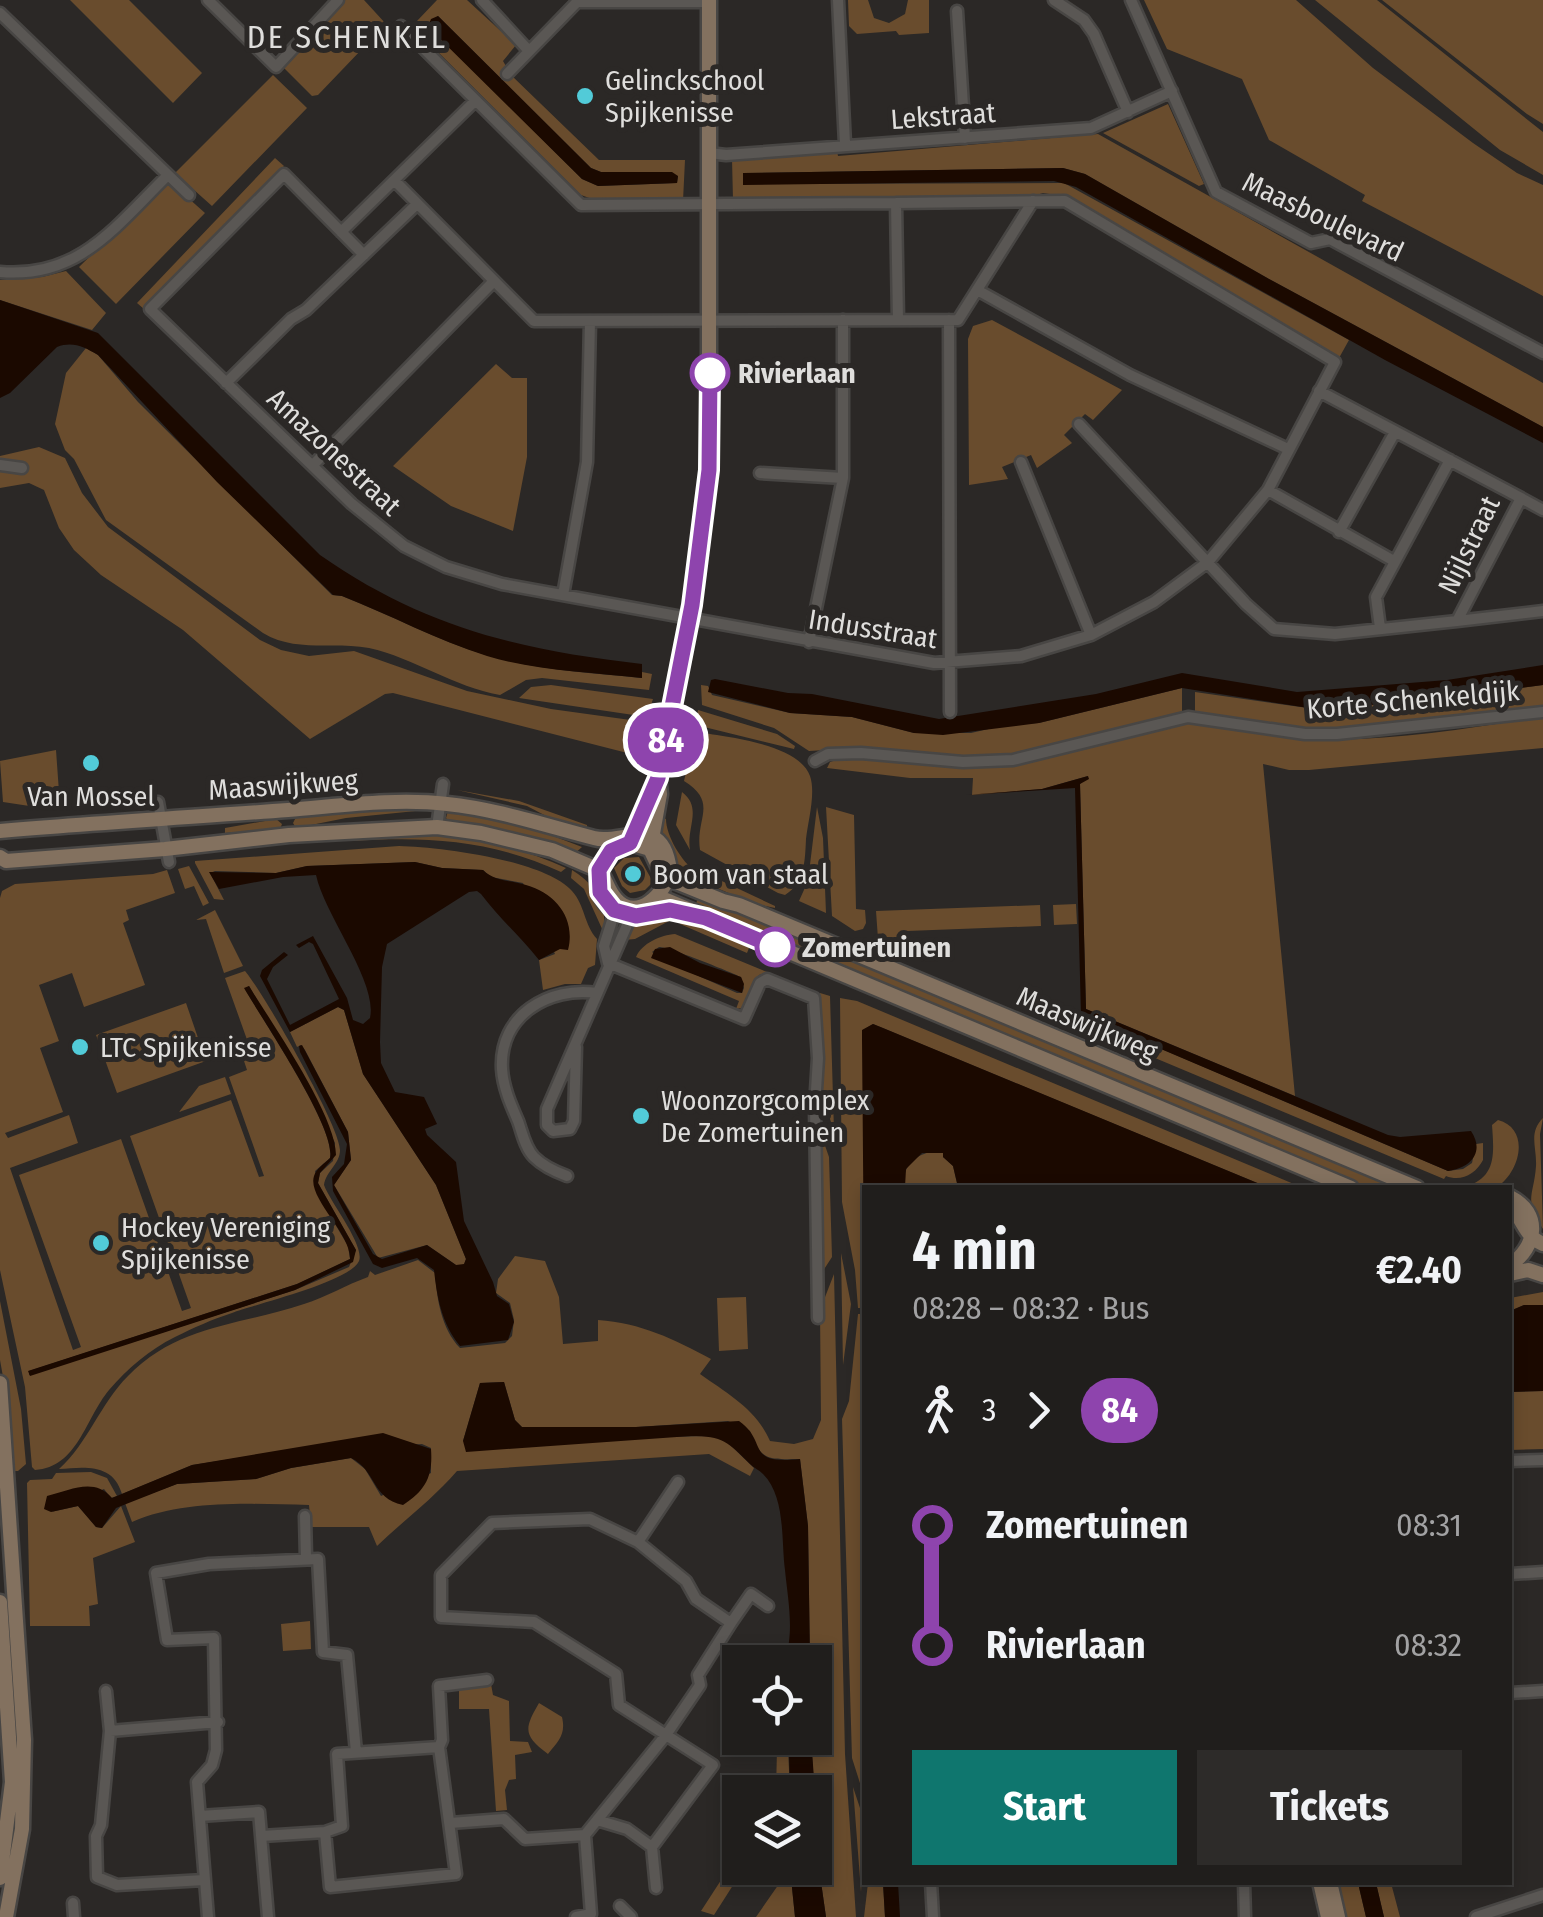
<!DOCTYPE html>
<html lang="en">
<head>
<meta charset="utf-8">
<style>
	:root { --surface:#201e1c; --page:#2d2b29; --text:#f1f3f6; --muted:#a2a2a3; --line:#3d3c3b; --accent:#0f766e }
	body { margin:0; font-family:"Fira Sans Condensed",sans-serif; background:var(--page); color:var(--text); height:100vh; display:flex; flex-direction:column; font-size:38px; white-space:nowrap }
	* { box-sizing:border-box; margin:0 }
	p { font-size:32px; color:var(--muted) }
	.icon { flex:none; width:55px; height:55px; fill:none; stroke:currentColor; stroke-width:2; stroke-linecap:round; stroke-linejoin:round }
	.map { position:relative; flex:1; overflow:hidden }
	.details { position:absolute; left:862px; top:1185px; width:650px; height:700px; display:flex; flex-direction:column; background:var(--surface); border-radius:0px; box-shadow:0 5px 15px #0003,0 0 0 2px var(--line) }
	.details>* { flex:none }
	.badge { padding:0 20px; border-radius:32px; font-size:35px; line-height:65px }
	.controls { position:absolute; left:722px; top:1645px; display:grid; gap:20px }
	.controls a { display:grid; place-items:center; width:110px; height:110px; border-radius:0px; background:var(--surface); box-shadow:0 5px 15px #0003,0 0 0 2px var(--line); font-size:50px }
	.map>.badge { position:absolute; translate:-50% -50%; box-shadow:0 0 0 5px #fff }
	.legs { display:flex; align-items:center; gap:15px; height:110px; padding:0 50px; font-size:32px }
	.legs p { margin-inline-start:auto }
	.headline { display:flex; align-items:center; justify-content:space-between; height:170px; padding:0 50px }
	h1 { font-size:55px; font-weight:700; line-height:75px }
	.cta { display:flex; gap:20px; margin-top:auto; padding:20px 50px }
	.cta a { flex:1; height:115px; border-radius:0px; background:var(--accent); color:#fff; font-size:40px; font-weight:700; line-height:115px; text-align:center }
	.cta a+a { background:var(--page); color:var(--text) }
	ul { padding:0 50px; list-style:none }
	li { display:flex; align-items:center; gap:35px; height:120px; font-size:38px }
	li i { display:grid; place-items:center; width:15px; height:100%; margin:0 12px; background:currentColor }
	li i::after { content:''; width:25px; height:25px; margin:-12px; border:8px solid; border-radius:50%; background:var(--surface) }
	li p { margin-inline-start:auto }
	li:first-child i { background:linear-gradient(#0000 50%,currentColor 0) }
	li:last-child i { background:linear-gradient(currentColor 50%,#0000 0) }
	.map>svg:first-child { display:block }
	.green { fill:#694c2d; fill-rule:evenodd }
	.water { fill:#1b0900 }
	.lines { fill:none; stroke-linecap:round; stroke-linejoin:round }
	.street-casing { stroke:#484644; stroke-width:15 }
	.secondary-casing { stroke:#484644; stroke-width:19 }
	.street { stroke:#5a5754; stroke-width:10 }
	.secondary { stroke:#83715f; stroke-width:14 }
	.line-1-casing { stroke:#fff; stroke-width:22 }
	.line-1 { stroke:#8e44ad; stroke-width:15 }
	.poi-dot { fill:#52cbd8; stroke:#2b2826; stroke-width:4 }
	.stop-1-dot { fill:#fff; stroke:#8e44ad; stroke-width:5 }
	.labels { text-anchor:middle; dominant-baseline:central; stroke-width:10; stroke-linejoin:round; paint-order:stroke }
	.poi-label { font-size:28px; fill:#dfdedc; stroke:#2b2826; text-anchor:start }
	.street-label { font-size:28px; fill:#dfdedc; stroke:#2b2826 }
	.stop-label { font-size:28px; font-weight:bold; fill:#dfdedc; stroke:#2b2826; text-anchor:start }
	.quarter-label { font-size:32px; letter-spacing:2.5px; fill:#dfdedc; stroke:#2b2826 }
</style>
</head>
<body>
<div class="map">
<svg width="1543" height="1917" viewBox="0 0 1543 1917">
	<rect width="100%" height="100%" fill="#2b2826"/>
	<path class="green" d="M70,0h59l73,73 -29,30z
		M344,0h20l22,24 -68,71 -6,1 -30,-30z
		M437,0h30l49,45 -13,16 8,14 88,85h86l-2,41 -91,-2 -11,-4 -166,-166 2,-8zM438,16l153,152 10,4 77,4 -1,7 -79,3 -16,-7 -153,-152v-5z
		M848,0h20l6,18 15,5 16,-9 3,-14h21v33l-30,2 -3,-4 -39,3 -8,-8z
		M1144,0h152l77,68 100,75 44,30 26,12v111l-181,-95 3,-6 -96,-55 -27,-61 -75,-30z
		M1315,0h62l166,132v43l-43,-25z
		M1382,0h161v124l-16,-10z
		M273,75l34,33 -95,98 -37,-33z
		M1168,104l36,80 -5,2 -96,-53z
		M1098,134l445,249v44l-274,-148 -184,-105 -22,-6 -319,5 -1,11 321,-1 285,157 -10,18 -270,-161 -26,-4 -17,5 -293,2 -1,-41 105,-8 1,5z
		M275,158l9,8 -140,143 -7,-6z
		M168,180l37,33 -89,91 -37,-37z
		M66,271l40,42 -14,17 -92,-30v-20l42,-3z
		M992,320l130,70 -29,30 -8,-6 -21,21 8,8 -35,25 -6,-13 -29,12 6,12 -39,6 -1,-146 5,-13z
		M86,348l12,7 40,47 194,193 10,1c49,19 94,44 144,59 50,15 103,18 155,23l1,-6 10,2 -3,16 -107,-12 -16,2 -26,15c-46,-8 -86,-37 -131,-47 -36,-7 -73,5 -106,-15l-157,-113 -32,-61 -9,-9 -10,-26 11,-51z
		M496,364l16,14h15v79l-14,74 -62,-25 -58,-40z
		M39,447l26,11 17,35 26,34 152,113 21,10 28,6 45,-5 113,40 84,18 94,13 -2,35 -250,-64 -8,1 -75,45 -127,-109 -82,-55 -27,-25 -15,-22 -15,-38 -15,-7 -29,5v-32z
		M551,685l102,14 -6,18 -128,-19 12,-11z
		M701,685l7,1 4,9 78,18 62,4 62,16h57l35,-8 33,-2 143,-35v26l-163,42 -27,2 -77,-2 -73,-7 -33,2 -35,-23 -72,-23z
		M1543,685v24l-228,22 -120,-18v-21l120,17 106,-8z
		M698,710l79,24 18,12 -1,3 -98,-24z
		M1543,717v31l-234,22h-20l-26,-6 32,332 -209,-87 -6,-225 8,-8 -46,13 -70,6 1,-17h-63l-83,-10 3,-6 16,-5 123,9 48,-1 146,-40c52,-8 100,12 152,14 75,3 154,-11 228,-22z
		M695,732c29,4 104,12 115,44 6,17 -2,45 -4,63 -1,21 -1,44 -21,56l-7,-2 -78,-43c-5,-32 19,-47 -16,-69z
		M56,750l4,56 -24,1 -33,-5 -3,-41z
		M457,790l62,11 68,24v8l-20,-6 -40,-21z
		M682,792c21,16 4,36 8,58l-14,-25z
		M817,807l6,31 3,75 -27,-12 9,-20z
		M826,807l28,8 2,94 9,1 1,13 -3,6 -8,2 -23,-15z
		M393,810l23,1 -70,7 -50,10 -3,-5 3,-6z
		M448,811l79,15 55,21 -9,8 -67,-24 -58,-10 -2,-3z
		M659,816l7,3c0,17 16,43 30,53l-2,6c-22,-11 -35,-38 -35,-62z
		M276,819l6,5 -2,5 -55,4v-5z
		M416,834c53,2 101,12 150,34l-5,4c-68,-32 -135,-36 -209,-31l-1,-4z
		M399,846c41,1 145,14 173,45 13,14 12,34 25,48l-2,26 -7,3 -7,16h-16l-22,6 -4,-30 16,-6 -32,-71 -32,-6 -8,-7 -41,-2 -27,-6 -108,4 -31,7 -61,-2 -5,2 14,27 -10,-1 -19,-36v-2z
		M639,857l14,25 -8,8 -15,3 -8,-7 -8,-18 10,-10z
		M189,866l20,37 -6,3 -9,-20 -9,3 -7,-20z
		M167,870l8,23 -49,17 3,10 -6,3 22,62 -61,22 -12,-34 -33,12 20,56 -19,7 23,64 -58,21 3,5 61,-23 9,28 -68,25 63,182 8,-3 -62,-172 102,-36 61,172 9,-3 -61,-172 101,-36 28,77 5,-1 -35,-99 18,-7 -6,-18 9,-4 -25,-70 20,-7c18,21 95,155 95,179 0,14 -14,21 -16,35 6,17 41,60 35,76 -9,21 -104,43 -127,52 -19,6 -39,15 -57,24 -26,13 -47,31 -66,53 -24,29 -31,77 -74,80l-3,-3 -7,-80 -25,-117v-372l2,-7 13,-7 138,-10zM249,986l64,109 22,48 -2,18 -13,12 -2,10 38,67 -7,17 -54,23 -266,85v-4l268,-87 53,-25 -2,-13 -29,-49 -4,-26 15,-13c7,-29 -68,-138 -85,-169z
		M572,870c22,13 37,36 31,61l-19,-42 -13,-11z
		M709,875l66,31v2l-23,-5 -47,-20z
		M699,896l697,291h-28l-673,-281z
		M1076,904l1,20 -23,1 -1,-20z
		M1040,905l1,21 -134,5 -1,22 -22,-8 -6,-6 -2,-28z
		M215,910l28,56 -19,7 -18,-54 -10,1z
		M673,915l-2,5 -36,19 -11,1c8,-22 29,-21 49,-25z
		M682,918l38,13 29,17 -2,5 -67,-29z
		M675,934l92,38 -8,3 -17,33 -6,1 3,-8 -103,-44c6,-14 25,-22 39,-23zM659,947c10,0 69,24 82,30l3,11 -2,5h-5l-70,-31 -15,-10z
		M820,993l10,3 4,135 -12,-36 -5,-94z
		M840,998l17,3 444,186h-34l-394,-163 -10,6 2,278h-7l-3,-38 -13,-68z
		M1044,999l404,172 15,-2 9,-6 4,-19 7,-1v17c-7,14 -22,22 -37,16l-2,3 -394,-165 -6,-8z
		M186,1003l20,58 -89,32 -21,-58z
		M338,1007l6,3 19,64 73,111 30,74 -2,6h-8l-29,-20 -49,13 -44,-73 17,-25 -3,-28 -43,-82 -4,-5 -4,2 -7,-15z
		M225,1077l6,17 -52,18 20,-26z
		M815,1117l14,40 3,100 -13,20z
		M1543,1118l-3,16 3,95c-20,-30 -9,-33 -7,-63 1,-19 -8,-33 7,-48z
		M1498,1120c33,9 22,52 -1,67h-33c33,-9 30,-33 28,-62z
		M934,1151l10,1 -1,5 10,9 5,22 -53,-1c-4,-20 9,-32 29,-36z
		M841,1253l10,51 -8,61z
		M515,1256l30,5 14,36 4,47 35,-3v-21c43,3 76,19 113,39l-11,15c28,20 56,35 70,67l24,3 19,-5 8,-19 -1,-110 14,-36 11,480 11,163h-30l-7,-49 -8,-130h4v-76h-5l-2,-136 -8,-67c-29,0 -39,4 -50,-28l-22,-10 -92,6h-114l-7,-7 -11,-38 -24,1 -17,58 252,-5 12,6 27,26 -4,8 -41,-22 -252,17c-25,29 -53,49 -80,75l-8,-19h-58l-2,-22c-57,-1 -124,-6 -177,17l-7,-19 52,-19 79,-5 35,-11 60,-10 14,11 16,27 50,-23v-25l-9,-4 -171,12 -59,9 -70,29c-9,-31 -37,-27 -63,-25 29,-26 41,-65 69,-93 51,-52 111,-50 176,-72 22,-7 42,-19 64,-27l2,-6 5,4 43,-15 17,13c2,26 6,55 25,75l45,-5 7,-7 2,-16 -4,-17 -14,-10 2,-14z
		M1543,1292v13h-19l-14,6v-13z
		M746,1297l2,52 -29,2 -2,-53z
		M0,1301l21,108 5,55 -8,7h-4l-4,-55 -10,-56z
		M858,1314h7v485l-13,-41 -10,-339 7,-18z
		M1543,1391v58l-33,1v-58z
		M91,1472l16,6 10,18 -6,2 -7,-9 -53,23 27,-6 18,21 6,1 19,-22 14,36 -42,16 5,46 -9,2 1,20h-60l-3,-143 3,-3 22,-1 4,-6z
		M310,1621l1,28 -28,2 -2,-27z
		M491,1684l2,11 16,6 1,40 18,1 4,10 -17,3 1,24 -7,1 -4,10 2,20 -11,1 -7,-102h-30v-24z
		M539,1703l23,14c4,17 -3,24 -14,37 -25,-19 -24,-25 -9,-51z
		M788,1748l2,44h-14l1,-43z
		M853,1787l12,36 -4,69z
		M738,1854l2,14h4l-30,47 -13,-4z
		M764,1868h26l5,49h-39l25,-36z
		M868,1883h15l2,34h-21z
		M1334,1883h24l8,34h-25z
		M1376,1883h15l9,34h-16z"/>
	<path class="water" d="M438,16l153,152 10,4h71l6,4 -1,7 -79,3 -16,-7 -154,-152 3,-8z
		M1063,168l22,6 184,105 274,148v16l-158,-83 -309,-173 -22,-6 -311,4v-12z
		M0,300l98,33 222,222c103,72 199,95 322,109v14c-52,-6 -105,-7 -155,-22 -51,-16 -96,-41 -145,-60l-9,-1 -116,-113 -119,-127c-14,-8 -25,-14 -41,-8l-47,46 -10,5z
		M1543,665v20l-122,16 -106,8 -133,-21 -143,35 -96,12 -29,-2 -62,-16 -62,-4 -82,-21 3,-12 4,-1 73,14 24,1 127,25 157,-25 86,-21 115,19 150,-12z
		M1088,776l1,3 -9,5 6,225 302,126 12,2 71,-6c14,21 0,37 -23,40l-367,-156 -6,-227 -109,7 76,-6z
		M415,862l27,6 41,2c12,12 28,10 43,15 30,8 50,34 42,65l-8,-1 -21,11c-19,-24 -40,-42 -58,-66l-4,-3 -8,1 -82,52 -5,23 -2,75 1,21 14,29 29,5 13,27 -12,5 2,6 29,27 8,59 29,61 4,14 12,8 5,18 -6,18 -48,6c-18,-22 -23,-48 -26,-76l-17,-12 -35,10 -9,-4 -40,-73 -1,-14 12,-13 3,-20 -47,-92 -1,-6 3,-1 46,87 3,28 -17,25 39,69 9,5 45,-14 29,20 8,-1 2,-5 -30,-74 -73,-111 -19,-64 -6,-3 -48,25 -30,-56 2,-6 22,-18 4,3 -15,12 -6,12 23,46 49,-26 -26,-55 -4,-2 -10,6 -3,-3 17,-9 34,62 6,22 10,4 7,-6c8,-36 -45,-102 -54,-143l-33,2 -64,12 -10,-17 67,1 31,-7z
		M670,947l30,16 41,14 3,7 -2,9 -91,-35 4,-9z
		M249,986c22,36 87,129 87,169l-16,18 -2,10 38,67 -3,12 -58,28 -265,86 -2,-5 269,-87 53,-25c1,-26 -43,-61 -36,-83 2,-7 11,-13 16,-18 7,-29 -68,-139 -86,-170z
		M873,1024l10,4 384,159h-309l-5,-21 -10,-9v-4h-21l-16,16 -1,18 -40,1v198l-3,-347v-9z
		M1524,1305h19v86l-33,1v-81z
		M504,1382l11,38 7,7h114l103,-6c30,21 5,44 61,38l8,67 2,136h-26c11,-29 4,-61 1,-92 -4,-29 1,-73 -22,-96 -4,-4 -9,-6 -13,-10 -22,-22 -27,-28 -59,-28l-225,16 -3,-11 17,-58z
		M383,1433l48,16c2,27 -5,41 -28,56 -32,-7 -26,-34 -52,-47l-60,10 -35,11 -79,5 -61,24 -14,20 -6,-1 -18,-21 -27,6 -7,-3 3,-13c24,-6 47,-19 65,2l80,-33z
		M783,1738h28l4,54h-25l-1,-38z
		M815,1797l4,71 7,49h-31l-5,-49h25z
		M883,1883h15l2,34h-15z
		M1358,1883h18l8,34h-18z"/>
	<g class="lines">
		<defs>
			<path id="street" d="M208,0l68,67 62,-67
				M482,0l47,51
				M838,0l7,144
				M1054,0l30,20 10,14 34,78
				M1131,0l85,192 95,51 19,-4 213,114
				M957,11l8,127
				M0,13l189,182
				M401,26l180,179 315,-2 2,117
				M507,74l70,-72h132
				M709,153l17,2 365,-27 81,-37
				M396,182l138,139 424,-1 75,-119
				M341,232l134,-131
				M364,255l-80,-81 -134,135 202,195 52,42 42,21 56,17 432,79 87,-7 70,-21 63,-33 54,-40 60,-72 67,-128 -270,-161 -169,2
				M0,272c79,7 116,-46 168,-97
				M979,291l151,84 158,74
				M949,320l1,392
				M226,383l65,-64 15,-9 111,-106
				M1079,424l167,180 28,25 61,5 122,-13 64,-123 -202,-107
				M1021,462l70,173
				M0,465l22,3
				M313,465l181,-184
				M760,473l83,5
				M1268,490l126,71
				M1521,498l22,12
				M1339,532l56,-100
				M563,595l24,-133 3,-141
				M1457,621l86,-10
				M1380,628l-4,-31 74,-137
				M809,642l34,-164v-158
				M815,761l13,-7 33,-1 102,9 50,-2 175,-43 117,17h32l206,-22
				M158,802l11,60
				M437,827l6,-43
				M608,963l136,56 16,-36 7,-4 47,19 4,60 -3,48 3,212
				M608,963l-4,-17 11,-35
				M576,1047l-2,74 -4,8 -17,2 -6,-6v-16l84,-193
				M567,1176c-11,-4 -25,-11 -33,-19 -9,-9 -12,-25 -16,-36 -7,-16 -15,-34 -16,-52 -3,-54 47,-83 95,-76
				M1510,1461l33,-1
				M305,1516l1,41
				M1510,1574l33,-2
				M731,1623l20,-29 17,12
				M106,1691l4,40
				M1510,1693l33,-2
				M200,1816l59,-4 9,105
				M597,1820l30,9 25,18 61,-82 -94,-60 -3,-31 -82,-52 -93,-5v-42l51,-52 98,-4 48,23
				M450,1823l54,-4 21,20 60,-4
				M325,1832l5,55 126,-13 -17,-127 3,-7 -3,-54 48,-6
				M262,1836l63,-4 17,-6 -5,-72 102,-7
				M652,1847l4,41
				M204,1880l-87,5 -20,-8 -1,-41 5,-11 9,-94 108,-9
				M931,1882l2,35
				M1244,1882l1,35
				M73,1903l1,14
				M620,1906l11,11
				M591,1914l-6,-79 81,-100 34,-50 -2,-10 33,-52 -35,-24 -10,-18 -48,-39 40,-60
				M208,1917l-11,-135 15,-17 4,-15 -2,-112 -47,2 -11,-67 53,-9 109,-5 5,93 24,3 9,97
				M576,1917l15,-3
				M1476,1917l67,-22"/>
			<path id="secondary" d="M658,778l-28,65c-35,7 -46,57 -9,71 21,8 36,-9 64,0
				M0,831c96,-8 192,-14 288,-21 52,-4 107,-12 159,-6 50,5 100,22 147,34 28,8 69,-27 76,33 -4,22 -33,52 -54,28 -8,-8 -10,-20 -17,-29
				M652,839l8,-45 -2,-16 39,-204 12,-104v-470
				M630,843l20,6 10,21 9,9 54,22 16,4 678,283
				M0,857l6,4 159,-12 124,-14 148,-8 44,6 71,17 47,20
				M659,897l692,291
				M1510,1197c32,16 27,50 0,68
				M1510,1207c14,12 14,29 33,37
				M1510,1274l18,-4 15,5
				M0,1383l24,357 -2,89 -16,88
				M0,1602l12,180 -12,96
				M1320,1882l8,35
				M1330,1882l8,35"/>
		</defs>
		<use href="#street" class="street-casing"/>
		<use href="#secondary" class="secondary-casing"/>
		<use href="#street" class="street"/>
		<use href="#secondary" class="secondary"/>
	</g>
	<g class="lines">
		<defs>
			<path id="line-1" d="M710,373l-1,97 -17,135 -34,173 -28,65 -19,8 -12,19 1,22 14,18 22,6 34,-6 36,8 69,29"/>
		</defs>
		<use href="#line-1" class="line-1-casing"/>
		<use href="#line-1" class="line-1"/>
	</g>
	<g class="poi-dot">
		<circle cx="585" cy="96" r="10"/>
		<circle cx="91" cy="763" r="10"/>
		<circle cx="633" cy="874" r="10"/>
		<circle cx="80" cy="1047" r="10"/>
		<circle cx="641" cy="1116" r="10"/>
		<circle cx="101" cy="1243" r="10"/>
	</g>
	<g class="stop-1-dot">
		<circle cx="710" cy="373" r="18"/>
		<circle cx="775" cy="947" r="18"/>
	</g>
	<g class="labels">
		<g class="poi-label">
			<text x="605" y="80">Gelinckschool<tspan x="605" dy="32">Spijkenisse</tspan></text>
			<text x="91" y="796" text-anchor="middle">Van Mossel</text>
			<text x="653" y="874">Boom van staal</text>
			<text x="100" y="1047">LTC Spijkenisse</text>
			<text x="661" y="1100">Woonzorgcomplex<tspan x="661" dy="32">De Zomertuinen</tspan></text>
			<text x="121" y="1227">Hockey Vereniging<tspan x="121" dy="32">Spijkenisse</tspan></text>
		</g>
		<g class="street-label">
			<text transform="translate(943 116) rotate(-4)">Lekstraat</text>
			<text transform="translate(1323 217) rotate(25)">Maasboulevard</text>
			<text transform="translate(334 452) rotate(43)">Amazonestraat</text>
			<text transform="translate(1469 545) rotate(-64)">Nijlstraat</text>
			<text transform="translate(873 629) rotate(9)">Indusstraat</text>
			<text transform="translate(1413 700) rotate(-5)">Korte Schenkeldijk</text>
			<text transform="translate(283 785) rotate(-4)">Maaswijkweg</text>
			<text transform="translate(1087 1024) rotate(23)">Maaswijkweg</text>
		</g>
		<g class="stop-label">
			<text x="738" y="373">Rivierlaan</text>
			<text x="802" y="947">Zomertuinen</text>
		</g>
		<g class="quarter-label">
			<text x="347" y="37">DE SCHENKEL</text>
		</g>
	</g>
</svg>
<div class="controls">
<a><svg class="icon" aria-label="locate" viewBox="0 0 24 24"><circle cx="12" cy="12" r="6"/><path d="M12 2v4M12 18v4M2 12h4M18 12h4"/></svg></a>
<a><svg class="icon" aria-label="layers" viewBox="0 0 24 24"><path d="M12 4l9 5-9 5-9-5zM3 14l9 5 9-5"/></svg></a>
</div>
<b class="badge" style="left:666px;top:740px;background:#8e44ad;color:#fff">84</b>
<section class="details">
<div class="headline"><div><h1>4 min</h1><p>08:28 – 08:32 · Bus</p></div><b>€2.40</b></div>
<div class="legs"><svg class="icon" aria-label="walk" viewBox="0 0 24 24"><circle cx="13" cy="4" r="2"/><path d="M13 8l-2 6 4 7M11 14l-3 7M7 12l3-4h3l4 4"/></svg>3<svg class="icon" aria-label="forward" viewBox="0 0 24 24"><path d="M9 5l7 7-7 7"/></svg><b class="badge" style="background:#8e44ad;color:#fff">84</b></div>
<ul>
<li><i style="color:#8e44ad"></i><b>Zomertuinen</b><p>08:31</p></li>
<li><i style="color:#8e44ad"></i><b>Rivierlaan</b><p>08:32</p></li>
</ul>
<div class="cta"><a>Start</a><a>Tickets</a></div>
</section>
</div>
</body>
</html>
